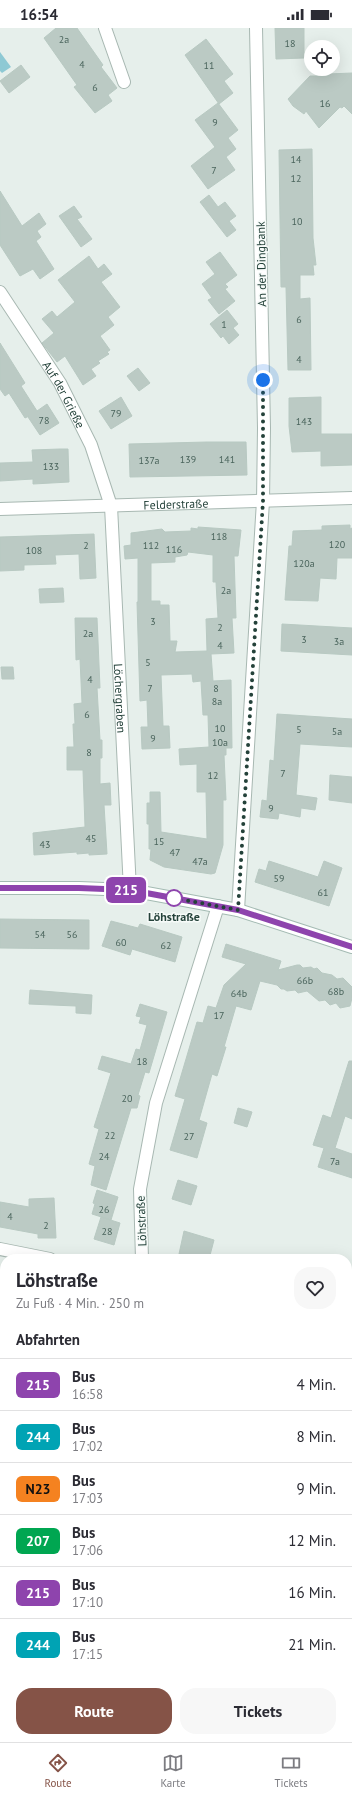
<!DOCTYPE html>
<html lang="de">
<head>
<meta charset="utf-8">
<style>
	:root { --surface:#fff; --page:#f7f7f7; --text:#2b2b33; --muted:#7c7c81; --line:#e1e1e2; --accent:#855347 }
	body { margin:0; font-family:"PT Sans",sans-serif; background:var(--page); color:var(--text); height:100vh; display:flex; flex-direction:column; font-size:15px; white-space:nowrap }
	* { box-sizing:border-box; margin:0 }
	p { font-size:13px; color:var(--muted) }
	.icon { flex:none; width:22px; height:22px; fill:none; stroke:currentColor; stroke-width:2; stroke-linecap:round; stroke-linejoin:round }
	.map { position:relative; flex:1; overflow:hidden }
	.panel { position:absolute; left:0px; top:1226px; width:352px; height:488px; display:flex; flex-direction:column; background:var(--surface); border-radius:16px 16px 0 0; box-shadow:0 4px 16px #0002 }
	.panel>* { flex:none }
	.badge { padding:0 8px; border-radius:6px; font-size:14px; line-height:26px }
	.fabs { position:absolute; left:304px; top:12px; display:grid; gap:8px }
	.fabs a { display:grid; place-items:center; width:36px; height:36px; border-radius:50%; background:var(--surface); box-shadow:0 4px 16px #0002; font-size:20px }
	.you { position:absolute; width:20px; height:20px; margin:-10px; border:3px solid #fff; border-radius:50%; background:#1a73e8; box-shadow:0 0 0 6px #1a73e833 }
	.map>.badge { position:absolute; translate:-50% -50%; box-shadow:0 0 0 2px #fff }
	h2 { padding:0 16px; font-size:15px; line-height:36px }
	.round { display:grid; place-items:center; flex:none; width:42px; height:42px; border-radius:16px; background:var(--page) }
	.head { display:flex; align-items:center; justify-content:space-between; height:68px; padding:0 16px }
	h1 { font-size:19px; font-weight:600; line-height:30px }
	.cta { display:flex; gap:8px; margin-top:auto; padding:8px 16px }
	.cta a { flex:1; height:46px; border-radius:16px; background:var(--accent); color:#fff; font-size:16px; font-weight:600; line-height:46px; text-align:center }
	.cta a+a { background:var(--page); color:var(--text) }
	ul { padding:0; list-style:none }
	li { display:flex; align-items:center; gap:12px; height:52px; padding:0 16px; border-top:1px solid var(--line) }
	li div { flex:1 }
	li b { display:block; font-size:15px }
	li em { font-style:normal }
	li .badge { min-width:44px; font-weight:700; text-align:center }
	.status { display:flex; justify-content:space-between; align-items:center; height:28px; padding:0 20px; background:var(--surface); direction:ltr }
	.status svg { height:11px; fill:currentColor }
	.dock { display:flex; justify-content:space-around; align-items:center; height:56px; border-top:1px solid var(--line); background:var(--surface); font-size:11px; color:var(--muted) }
	.dock a { display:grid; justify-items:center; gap:2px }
	.dock .selected { color:var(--accent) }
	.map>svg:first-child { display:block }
	.green { fill:#bfe0c8 }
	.water { fill:#8ec9d4 }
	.building { fill:#bbcac4; stroke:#b8c9c2; fill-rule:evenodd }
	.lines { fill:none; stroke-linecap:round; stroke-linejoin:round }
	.street-casing { stroke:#a8b8b2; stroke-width:14 }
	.secondary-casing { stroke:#a4bbb3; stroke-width:14 }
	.street { stroke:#fff; stroke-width:12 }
	.secondary { stroke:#fff; stroke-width:12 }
	.line-casing { stroke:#fff; stroke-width:9 }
	.line { stroke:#8e44ad; stroke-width:6 }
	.walk { stroke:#24423a; stroke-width:4; stroke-dasharray:0 7.2 }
	.stop-dot { fill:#fff; stroke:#8e44ad; stroke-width:2 }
	.labels { text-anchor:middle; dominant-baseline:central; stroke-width:3; stroke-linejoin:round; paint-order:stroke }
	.number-label { font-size:10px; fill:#4a645c }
	.street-label { font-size:12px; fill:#24423a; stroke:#f7fbf9 }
	.stop-label { font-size:12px; font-weight:bold; fill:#24423a; stroke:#f7fbf9 }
</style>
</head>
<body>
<div class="status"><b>16:54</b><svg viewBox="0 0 49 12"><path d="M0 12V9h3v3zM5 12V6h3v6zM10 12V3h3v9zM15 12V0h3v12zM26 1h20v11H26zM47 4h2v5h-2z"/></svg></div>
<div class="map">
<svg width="352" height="1714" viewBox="0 0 352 1714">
	<rect width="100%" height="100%" fill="#e6efeb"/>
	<path class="green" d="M5,1316v393h112l3,5h-120v-397z"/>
	<path class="water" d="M0,24l11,15 -9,6 -2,-2z"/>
	<path class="building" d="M56,0h21l26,37 -2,2 16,21 -9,7 4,6 -17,12 -21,-26 3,-2 -33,-47z
		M275,0h29v30l-28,1z
		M206,11l27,35 -9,7 9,12 -14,11 -34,-49z
		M21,37l9,12 -21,16 -9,-12z
		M352,45v41l-8,-8 -2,2 -2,-1 -21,21 -13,-17 -2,3 -11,-8 -5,-7 22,-23h18v-2z
		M218,75l20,27 -10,8 8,11 -10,8 9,13 -27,19 -17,-23 24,-19 -20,-27z
		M312,121l1,89 3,27h-3l1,10h-14v24l10,-1 1,72h-23l-2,-83h-5l-2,-137z
		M0,163l22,35 17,-13 7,11 -9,7 4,6 -5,4 18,28 -14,10 -7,-10 -13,7 -20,-31z
		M209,167l9,12 7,-5 11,14 -7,5 7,9 -9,7 -27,-35z
		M74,178l8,11 -5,2 15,20 -11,8 -22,-31z
		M220,224l17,23 -12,9 3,3 -3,2 10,12 -16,13 -11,-14 4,-2 -10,-14 13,-10 -9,-12z
		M89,228l9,13 6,-5 8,10 -11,8 19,25 -12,10 6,8 -14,11 10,14 -3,2 2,2 -11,7 2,2 -9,6 5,7 -13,9 -18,-29 -8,6 -15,-19 12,-10 -12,-14 10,-8 5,6 18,-15 -17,-22z
		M227,282l11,14 -5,4 6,7 -10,9 -6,-8 -2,2 -11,-14z
		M0,315l25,40 -4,3 16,25 10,-7 12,19 -19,12 -12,-18 1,-1 -4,2 -16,-25 -4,3 -5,-7z
		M138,340l12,15 -11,8 -12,-15z
		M121,369l11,19 -21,13 -12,-18z
		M321,369v37h31v31l-31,1v-15l-29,1 -3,-26v-28z
		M207,414h39l1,33 -117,2 -1,-33z
		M60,421h8l1,33 -36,2v-5l-33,2v-18l33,-1 -1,-12z
		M350,497v4l2,-1v30h-15l-1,21 -16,-1 -2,23 -33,-1 4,-54h3l1,-15 29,-1v-4z
		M198,499l43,3 -3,26h-4l2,62h-4l2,35 -23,1 2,27 18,-1 1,68h-6v7h-2l2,45h-3v45l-8,28 -4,1 -47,-7 -14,-7 1,-11h-2v-25h-2v-21h3v-11h10l1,40 46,7 -1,-47h-9v-28l-17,1 -1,-16 30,-2 -1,-32h-5l-2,-34 -8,1 -1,-8 -31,1 2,51h6l1,22 -28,1 -1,-22h7l-1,-27 -7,1 -3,-99h1v-44l-13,1 -1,-13 7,-1v-12l31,-4 3,3 26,-1v-3l7,1zM188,524l25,3v27h3l2,36 -12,1 1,32 -32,1 2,-11h-7l-1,-36h-9v-4h-9v-38l24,-1v-5l12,-2z
		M94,506l2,44 -16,1 -1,-25 -24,1 1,9 -32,1v5l-24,1v-34z
		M63,560l1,14 -24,1 -1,-14z
		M75,590h22l3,70h-3l3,52h2v18h-2v26l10,-1 1,22h-7l3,49 -18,1v-2l-12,1v-2l-43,3 -1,-22 52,-6 -2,-57h-16v-23h7l-1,-23h2l-1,-20 8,-1 -2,-44 -4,1z
		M282,596l70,4v27l-71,-4z
		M1,639h12l1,12h-12z
		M277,686l75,5v28l-52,-3 -4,51 21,3 -2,12 -14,-2 -1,9 -21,-4 -1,6 -18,-2 2,-17 5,1 3,-41 4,1z
		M330,747l22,2v26l-23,-3z
		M269,833l49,16 6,-16 18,7 -13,38 -74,-24 4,-13 7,2z
		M0,891l89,1v29l-89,-1z
		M111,893l27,7 2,-4 42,13 -7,25 -43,-13 -2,6 -28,-9z
		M226,916l55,17 -3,9 19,-5h3l3,3 8,-1 3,2 3,-1 5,5 10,2 5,4 6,-1 9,9v11l-2,8 -10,2 -4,-5 -6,2 -5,-5 -6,1 -12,-10 -9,2 -3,-3 -8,1 -3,-2h-3l-4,-4 -17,-4 -9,29 -15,-4 -12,41h2l-9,29 -5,-2 -13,46 8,3 -10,35 -27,-8 15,-51 -10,-3 22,-74 6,1 5,-17 8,2 8,-23 22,-21 -24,-7z
		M30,962l62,5 -1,19 -15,-1v-7l-47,-2z
		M140,976l27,8 -18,61 -4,-1 -7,23 2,1 -3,12h-6l-25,82 -15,-5 4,-19 -6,-2 10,-35 -5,-2 17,-54 -13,-4 4,-13 29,8 5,-15 4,1 7,-25 -8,-2 2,-6 -5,-1z
		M349,1033h3v58l-7,-3 -10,32 17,6v24l-34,-11 6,-19 -11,-3 10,-30 8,3z
		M238,1080l14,4 -5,15 -13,-4z
		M178,1152l19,6 -6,19 -19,-6z
		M97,1162l21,7 -7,23 -19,-6 3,-10 -2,-1z
		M54,1170l2,40h-18v-4l-38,-7v-25l29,5v-8z
		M101,1189l19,6 -6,22 -20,-6z
		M184,1203l30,9 -5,19h-29l1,-5h-2z"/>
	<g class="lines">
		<defs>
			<g id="street">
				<path d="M105,0l19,54"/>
				<path id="s1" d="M0,264l60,91 31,62 20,61 19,384"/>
				<path id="s2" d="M0,481l352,-11"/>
				<path d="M238,882l25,-409 1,-73 -8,-400"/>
				<path d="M0,1221l50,10"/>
				<path d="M142,1231l-2,-70 16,-86 62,-197"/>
				<path d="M347,1313l5,-2"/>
				<path d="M165,1709v5"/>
			</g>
			<path id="secondary" d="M0,860h79l51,2 108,20 114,37"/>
		</defs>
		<use href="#street" class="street-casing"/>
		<use href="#secondary" class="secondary-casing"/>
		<use href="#street" class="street"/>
		<use href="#secondary" class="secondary"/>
	</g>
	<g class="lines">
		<defs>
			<path id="line" d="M0,860h79l51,2 108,20 114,37"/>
		</defs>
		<use href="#line" class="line-casing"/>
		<use href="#line" class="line"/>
		<path class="walk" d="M174,870l64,12 25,-409v-121"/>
	</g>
	<circle class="stop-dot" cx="174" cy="870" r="8"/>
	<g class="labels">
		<g class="number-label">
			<text x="64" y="11">2a</text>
			<text x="290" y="15">18</text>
			<text x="82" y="36">4</text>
			<text x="209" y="37">11</text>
			<text x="95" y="59">6</text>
			<text x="325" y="75">16</text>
			<text x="215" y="94">9</text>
			<text x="296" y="131">14</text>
			<text x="214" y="142">7</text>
			<text x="296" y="150">12</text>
			<text x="297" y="193">10</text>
			<text x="299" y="291">6</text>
			<text x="224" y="296">1</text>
			<text x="299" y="331">4</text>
			<text x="116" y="385">79</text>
			<text x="44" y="392">78</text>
			<text x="304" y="393">143</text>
			<text x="188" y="431">139</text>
			<text x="227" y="431">141</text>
			<text x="149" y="432">137a</text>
			<text x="51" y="438">133</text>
			<text x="219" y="508">118</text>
			<text x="337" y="516">120</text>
			<text x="86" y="517">2</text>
			<text x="151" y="517">112</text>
			<text x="174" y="521">116</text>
			<text x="34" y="522">108</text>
			<text x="304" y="535">120a</text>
			<text x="226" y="562">2a</text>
			<text x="153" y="593">3</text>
			<text x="220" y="599">2</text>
			<text x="88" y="605">2a</text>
			<text x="304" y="611">3</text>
			<text x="339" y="613">3a</text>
			<text x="220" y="617">4</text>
			<text x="148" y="634">5</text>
			<text x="90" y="651">4</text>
			<text x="150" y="660">7</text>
			<text x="216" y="660">8</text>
			<text x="217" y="673">8a</text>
			<text x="87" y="686">6</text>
			<text x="220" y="700">10</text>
			<text x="299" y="701">5</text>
			<text x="337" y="703">5a</text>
			<text x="153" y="710">9</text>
			<text x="220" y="714">10a</text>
			<text x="89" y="724">8</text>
			<text x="283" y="745">7</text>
			<text x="213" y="747">12</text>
			<text x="271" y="780">9</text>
			<text x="91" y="810">45</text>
			<text x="159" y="813">15</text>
			<text x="45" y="816">43</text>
			<text x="175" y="824">47</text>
			<text x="200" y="833">47a</text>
			<text x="279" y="850">59</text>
			<text x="323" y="864">61</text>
			<text x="40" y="906">54</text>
			<text x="72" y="906">56</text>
			<text x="121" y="914">60</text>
			<text x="166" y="917">62</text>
			<text x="305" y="952">66b</text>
			<text x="336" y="963">68b</text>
			<text x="239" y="965">64b</text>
			<text x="219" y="987">17</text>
			<text x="142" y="1033">18</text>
			<text x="127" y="1070">20</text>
			<text x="110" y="1107">22</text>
			<text x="189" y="1108">27</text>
			<text x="104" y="1128">24</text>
			<text x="335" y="1133">7a</text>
			<text x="104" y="1181">26</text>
			<text x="10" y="1188">4</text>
			<text x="46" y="1197">2</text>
			<text x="107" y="1203">28</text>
		</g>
		<g class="street-label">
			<text transform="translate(261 236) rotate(-91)">An der Dingbank</text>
			<text stroke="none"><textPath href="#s1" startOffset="121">Auf der Grieße</textPath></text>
			<text stroke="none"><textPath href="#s2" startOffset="176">Felderstraße</textPath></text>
			<text stroke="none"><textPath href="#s1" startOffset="435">Löchergraben</textPath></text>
			<text transform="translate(141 1193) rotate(-92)">Löhstraße</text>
		</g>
		<g class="stop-label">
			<text x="174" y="888">Löhstraße</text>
		</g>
	</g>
</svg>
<div class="fabs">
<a><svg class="icon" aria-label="locate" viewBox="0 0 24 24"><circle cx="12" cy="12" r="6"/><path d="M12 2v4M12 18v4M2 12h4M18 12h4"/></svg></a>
</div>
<div class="you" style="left:263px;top:352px"></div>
<b class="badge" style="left:126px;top:862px;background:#8e44ad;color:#fff">215</b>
<section class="panel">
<div class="head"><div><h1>Löhstraße</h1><p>Zu Fuß · 4 Min. · 250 m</p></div><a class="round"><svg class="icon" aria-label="heart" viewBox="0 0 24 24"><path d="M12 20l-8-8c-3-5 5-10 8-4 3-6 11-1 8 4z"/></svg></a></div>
<h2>Abfahrten</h2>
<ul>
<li><span class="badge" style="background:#8e44ad;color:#fff">215</span><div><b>Bus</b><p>16:58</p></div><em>4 Min.</em></li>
<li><span class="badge" style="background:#00a3b4;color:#fff">244</span><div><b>Bus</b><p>17:02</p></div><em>8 Min.</em></li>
<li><span class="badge" style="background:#f58220;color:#111">N23</span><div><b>Bus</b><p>17:03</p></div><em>9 Min.</em></li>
<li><span class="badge" style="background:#00a651;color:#fff">207</span><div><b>Bus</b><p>17:06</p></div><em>12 Min.</em></li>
<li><span class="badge" style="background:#8e44ad;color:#fff">215</span><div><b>Bus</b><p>17:10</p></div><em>16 Min.</em></li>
<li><span class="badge" style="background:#00a3b4;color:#fff">244</span><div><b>Bus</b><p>17:15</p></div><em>21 Min.</em></li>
</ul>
<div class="cta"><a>Route</a><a>Tickets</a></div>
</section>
</div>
<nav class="dock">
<a class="selected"><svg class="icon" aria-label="directions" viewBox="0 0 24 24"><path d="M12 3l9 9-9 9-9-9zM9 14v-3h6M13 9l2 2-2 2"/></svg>Route</a>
<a><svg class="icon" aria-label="map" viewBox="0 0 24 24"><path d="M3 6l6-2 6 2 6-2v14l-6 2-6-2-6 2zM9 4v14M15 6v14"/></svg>Karte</a>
<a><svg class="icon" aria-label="tickets" viewBox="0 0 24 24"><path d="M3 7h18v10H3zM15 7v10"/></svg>Tickets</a>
</nav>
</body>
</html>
